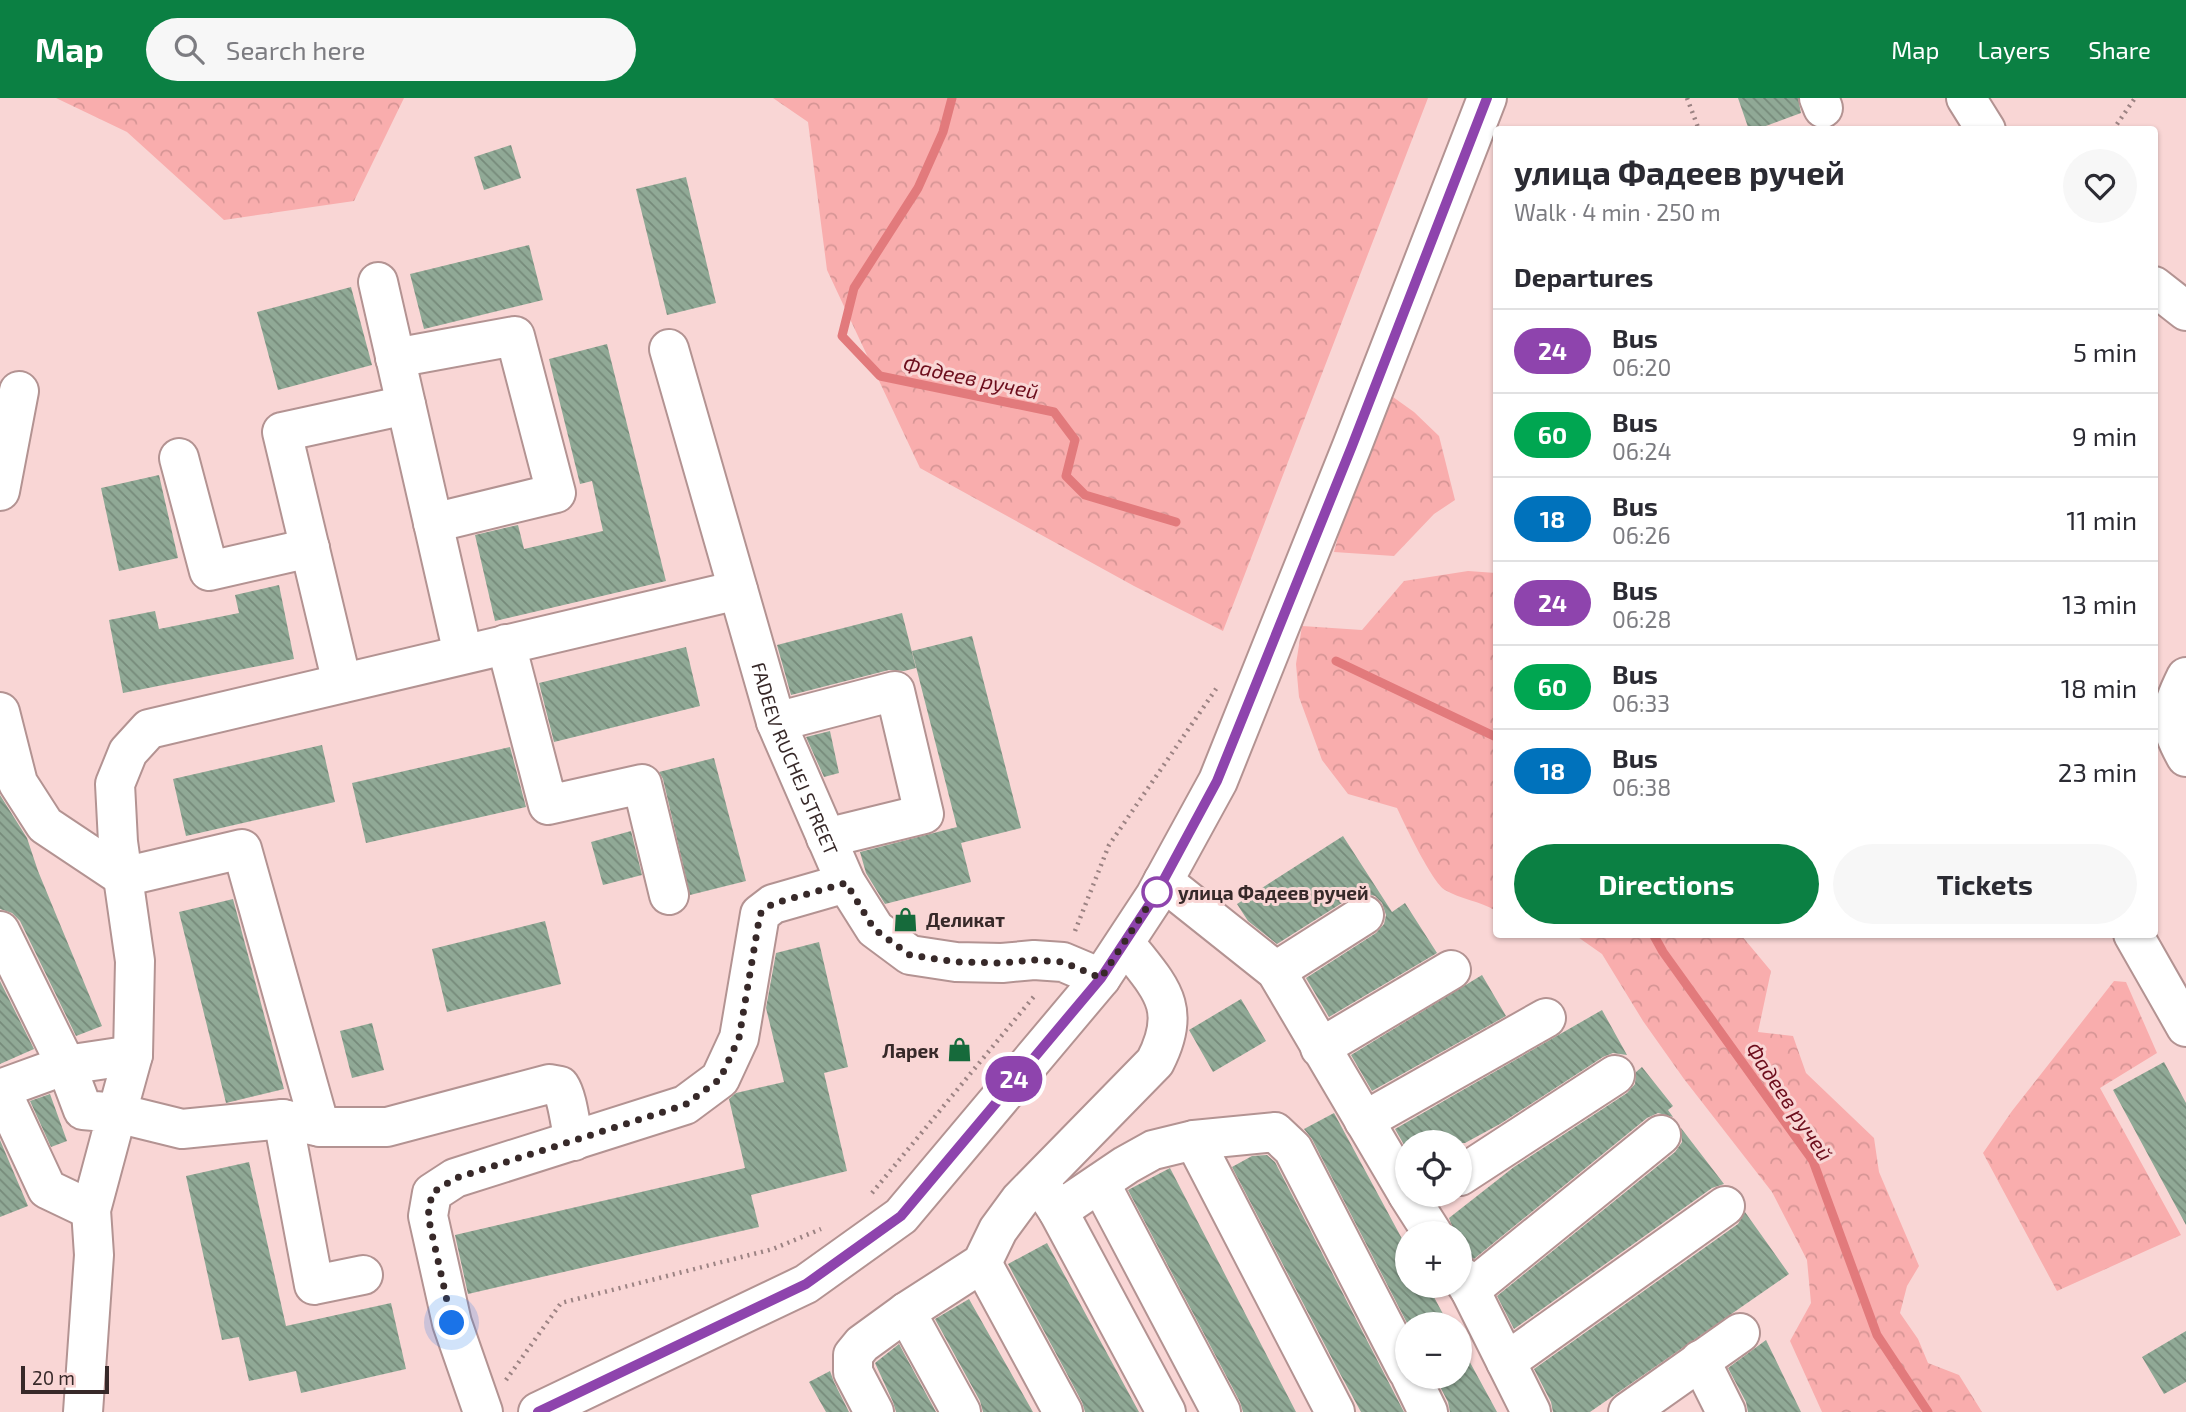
<!DOCTYPE html>
<html lang="en">
<head>
<meta charset="utf-8">
<style>
	:root { --surface:#fff; --page:#f7f7f7; --text:#2b2b33; --muted:#7c7c81; --line:#e1e1e2; --accent:#0b8043 }
	body { margin:0; font-family:"Exo 2",sans-serif; background:var(--page); color:var(--text); height:100vh; display:flex; flex-direction:column; font-size:26px; white-space:nowrap }
	* { box-sizing:border-box; margin:0 }
	p { font-size:23px; color:var(--muted) }
	.icon { flex:none; width:38px; height:38px; fill:none; stroke:currentColor; stroke-width:2; stroke-linecap:round; stroke-linejoin:round }
	.map { position:relative; flex:1; overflow:hidden }
	.side { position:absolute; left:1493px; top:28px; width:665px; height:812px; display:flex; flex-direction:column; background:var(--surface); border-radius:7px; box-shadow:0 2px 5px #0004 }
	.side>* { flex:none }
	.badge { padding:0 14px; border-radius:23px; font-size:24px; line-height:46px }
	.fabs { position:absolute; left:1395px; top:1032px; display:grid; gap:14px }
	.fabs a { display:grid; place-items:center; width:77px; height:77px; border-radius:50%; background:var(--surface); box-shadow:0 2px 5px #0004; font-size:35px }
	.scale { position:absolute; left:21px; bottom:18px; width:88px; box-sizing:border-box; padding-left:7px; border:4px solid #372929; border-top:0; font-size:19px; line-height:24px; white-space:nowrap; color:#372929; -webkit-text-stroke:5px #f9d6d5; paint-order:stroke }
	.you { position:absolute; width:35px; height:35px; margin:-18px; border:5px solid #fff; border-radius:50%; background:#1a73e8; box-shadow:0 0 0 10px #1a73e833 }
	.map>.badge { position:absolute; translate:-50% -50%; box-shadow:0 0 0 4px #fff }
	h2 { padding:0 21px; font-size:26px; line-height:63px }
	.round { display:grid; place-items:center; flex:none; width:74px; height:74px; border-radius:37px; background:var(--page) }
	.headline { display:flex; align-items:center; justify-content:space-between; height:119px; padding:0 21px }
	h1 { font-size:33px; font-weight:700; line-height:52px }
	.button { display:flex; gap:14px; margin-top:auto; padding:14px 21px }
	.button a { flex:1; height:80px; border-radius:42px; background:var(--accent); color:#fff; font-size:28px; font-weight:700; line-height:80px; text-align:center }
	.button a+a { background:var(--page); color:var(--text) }
	ul { padding:0; list-style:none }
	li { display:flex; align-items:center; gap:21px; height:84px; padding:0 21px; border-top:2px solid var(--line) }
	li div { flex:1 }
	li b { display:block; font-size:26px }
	li em { font-style:normal }
	li .badge { min-width:77px; font-weight:700; text-align:center }
	header { display:flex; align-items:center; gap:42px; box-sizing:border-box; height:98px; padding:0 35px; background:var(--accent); color:#fff }
	header strong { font-size:33px }
	nav { display:flex; gap:38px; margin-inline-start:auto; font-size:24px }
	.search { width:490px; height:63px; background:var(--page); display:flex; align-items:center; gap:18px; box-sizing:border-box; padding:0 24px; border-radius:38px; color:var(--muted); font-size:26px }
	.map>svg:first-child { display:block }
	.forest { fill:url(#forest-crowns) }
	.lines { fill:none; stroke-linecap:round; stroke-linejoin:round }
	.stream { stroke:#e27a7c; stroke-width:9 }
	.building { fill:url(#building-back-hatch) }
	.minor-casing { stroke:#b39392; stroke-width:42 }
	.path { stroke:#9c8383; stroke-width:4.5; stroke-dasharray:2 5; stroke-linecap:butt }
	.minor { stroke:#fff; stroke-width:38 }
	.line-casing { stroke:#fff; stroke-width:16 }
	.line { stroke:#8e44ad; stroke-width:10 }
	.walk { stroke:#372929; stroke-width:7; stroke-dasharray:0 12.6 }
	.stop-dot { fill:#fff; stroke:#8e44ad; stroke-width:3.5 }
	.labels { text-anchor:middle; dominant-baseline:central; stroke-width:6; stroke-linejoin:round; paint-order:stroke }
	.street-label { font-size:19px; fill:#372929; stroke:#f9d6d5 }
	.stop-label { font-size:19px; font-weight:bold; fill:#372929; stroke:#f9d6d5; text-anchor:start }
	.poi-label { font-size:19px; font-weight:bold; fill:#372929; stroke:#f9d6d5; text-anchor:start }
	.water-label { font-size:21px; font-style:italic; fill:#6d0e1d; stroke:#f9d6d5 }
</style>
</head>
<body>
<header>
<strong>Map</strong>
<div class="search"><svg class="icon" aria-label="search" viewBox="0 0 24 24"><circle cx="10" cy="10" r="6"/><path d="M15 15l6 6"/></svg>Search here</div>
<nav><a>Map</a><a>Layers</a><a>Share</a></nav>
</header>
<div class="map">
<svg width="2186" height="1314" viewBox="0 0 2186 1314">
	<defs>
		<pattern id="forest-crowns" width="20" height="18" patternUnits="userSpaceOnUse" patternTransform="scale(1.75)"><rect width="20" height="18" fill="#f9adad"/><path d="M2 6a3 3 0 1 1 6 0M12 15a3 3 0 1 1 6 0" fill="none" stroke="#d69595"/></pattern>
		<pattern id="building-back-hatch" width="6" height="6" patternUnits="userSpaceOnUse" patternTransform="scale(1.75)"><rect width="6" height="6" fill="#90a996"/><path d="M-1 5l2 2M0 0l6 6M5-1l2 2" fill="none" stroke="#768a7a"/></pattern>
	</defs>
	<rect width="100%" height="100%" fill="#f9d6d5"/>
	<path class="forest" d="M56,0h348l-50,103 -130,19 -97,-88z
		M773,0h655l-205,533 -89,-45 -214,-118 -93,-198 -19,-148z
		M1379,289l35,25 25,24 16,64 -21,14 -40,42 -60,-4z
		M1468,473l28,2v338c-16,-10 -36,-12 -51,-21 -13,-8 -41,-67 -48,-82l-49,-14 -26,-34 -23,-63 -3,-33 6,-38 60,4 42,-49z
		M1575,837h166l30,36 -13,61 35,4 13,37 68,65 5,34 40,94 -12,20 -7,27 18,26 10,24 31,12 23,37h-160l-32,-71 21,-38 -4,-43 -35,-68 -88,-113 -41,-58 -41,-67z
		M2114,883l12,1 31,71 -57,35 81,147 -124,56 -74,-138 29,-42z"/>
	<g class="lines">
		<path class="stream" d="M952,0l-9,34 -25,56 -64,100 -12,48 38,40 174,36 21,28 -9,36 19,19 91,27
			M1336,563l160,76
			M1653,836l10,18 150,209 64,174 51,77"/>
	</g>
	<path class="building" d="M1738,0h60l3,15 -46,17h-6z
		M511,47l10,33 -37,12 -10,-33z
		M686,79l30,126 -49,12 -31,-126z
		M529,147l14,55 -119,29 -14,-55z
		M351,189l21,78 -94,25 -21,-78z
		M607,246l59,237 -171,40 -20,-86 43,-10 6,24 79,-18 -11,-50 -12,3 -31,-125z
		M159,377l19,83 -59,13 -18,-83z
		M279,487l15,74 -171,34 -14,-73 46,-9 4,18 80,-16 -4,-18z
		M902,515l14,55 -12,3 -15,-1 -98,25 -14,-50z
		M972,538l49,192 -60,15 -49,-192z
		M686,549l14,59 -146,36 -15,-59z
		M830,633l9,42 -15,4 -18,-40z
		M322,647l13,57 -149,34 -13,-57z
		M510,649l16,60 -160,36 -14,-60z
		M714,660l32,123 -56,14 -27,-116 -4,-7z
		M0,697l27,43 11,33 64,155 -26,10 -56,-115 -8,-8 -12,-4z
		M957,729l14,55 -86,22 -19,-31 -6,-21z
		M631,733l11,44 -39,10 -12,-43z
		M1343,738l49,76 13,-9 32,50 -108,64 -23,-39 70,-45 8,-9 2,-9 -4,-12 -7,-7 -11,-3 -11,3 -76,48 -29,-23 -11,-17z
		M233,801l51,190 -58,14 -47,-191z
		M545,823l16,63 -114,28 -15,-63z
		M819,844l29,125 -24,6 23,98 -96,24 8,32 -291,67 -13,-59 290,-67 -16,-69 7,-6 48,-11 -18,-74 10,-55z
		M1482,877l24,41 -134,75 -21,-36z
		M0,883l34,68 -34,15z
		M1241,901l25,42 -53,31 -24,-42z
		M1602,912l25,45 -14,-2 -10,4 -103,67 -35,19h-58v7l-12,-21z
		M372,925l12,47 -32,8 -12,-47z
		M2164,964l22,41v122l-73,-135z
		M1642,969l31,39 -5,4 5,7 -15,-4 -11,5 -173,141 -14,-6v-19h-5l-6,-16 65,-51 113,-74 8,-9 1,-12z
		M50,996l17,47 -16,6 -21,-46z
		M1334,1015l73,135v38h21l21,39h-41l-96,-186 -8,-10z
		M1681,1030l43,56 -12,4 -198,141 -17,-33 178,-144 7,-10z
		M0,1042l28,66 -28,11z
		M1267,1057l8,7 129,250h-43l-23,-42 -106,-203 20,-11z
		M249,1064l37,164 105,-23 15,66 -105,24 -5,-22 -47,10 -10,-44 -17,3 -36,-164z
		M1170,1070l126,244h-53l-3,-10 -112,-212z
		M1745,1114l44,62 -199,138h-37l-2,-10 -17,-33 204,-145z
		M1047,1145l92,169h-54l-3,-10 -74,-138z
		M969,1201l64,113h-50l-3,-11 -45,-82z
		M2186,1233v51l-22,12 -22,-37z
		M1766,1242l35,72h-53l-2,-10 -18,-34z
		M899,1246l37,68h-40l-3,-10 -18,-39z
		M1460,1246l37,68h-47l-2,-10 -13,-25h25z
		M830,1273l4,11 15,30h-23l-17,-30z"/>
	<g class="lines">
		<defs>
			<g id="minor">
				<path d="M1819,0l4,10"/>
				<path d="M1966,0l20,32"/>
				<path d="M378,184l85,372"/>
				<path d="M2154,188l32,25"/>
				<path id="s1" d="M669,251l107,373 70,161 29,46 35,26 46,7 46,1 32,-3 29,2 38,16"/>
				<path d="M395,260l120,-22 41,157 -123,30"/>
				<path d="M179,360l30,113 101,-23"/>
				<path d="M0,393l19,-100"/>
				<path d="M506,546l42,161 94,-21 27,111"/>
				<path d="M2186,579c-17,35 -19,46 0,80"/>
				<path d="M342,585l-60,-251 124,-27"/>
				<path d="M0,614l18,71 27,42 78,52 119,-28 78,278"/>
				<path d="M776,624l119,-31 29,123 -98,24"/>
				<path d="M1163,783l113,90 131,222"/>
				<path d="M0,833l66,134 17,45 34,3 -26,97 3,45 -11,157"/>
				<path d="M2133,836l53,93"/>
				<path d="M1276,873l88,-56"/>
				<path d="M1320,950l131,-78"/>
				<path d="M0,990l47,101 44,21"/>
				<path d="M0,991l66,-24 67,-10"/>
				<path d="M283,1021l31,166 49,-10"/>
				<path d="M1364,1023l182,-103"/>
				<path d="M1194,1042l141,272"/>
				<path d="M574,1043c-4,-16 -6,-43 -14,-55l-11,-2 -162,43h-67l-37,-8 -101,10 -65,-16 16,-58 2,-94 -17,-119 -3,-58 13,-32 21,-23 589,-139"/>
				<path d="M1460,1078l155,-101"/>
				<path d="M1100,1085l121,229"/>
				<path d="M1043,1090l15,23 108,201"/>
				<path d="M1408,1097l25,39"/>
				<path d="M1058,1113l68,-46 27,-15 41,-10 81,-8 18,17 114,221"/>
				<path d="M982,1165l81,149"/>
				<path d="M1460,1177l10,15 61,122"/>
				<path d="M1470,1192l191,-155"/>
				<path d="M906,1214l55,100"/>
				<path d="M1700,1262l26,52"/>
				<path d="M1506,1264l219,-156"/>
				<path d="M1411,1279l17,35"/>
				<path d="M483,1314l-31,-89 -24,-107 4,-23 23,-15 230,-73 35,-26 19,-41 21,-124 13,-10 73,-21"/>
				<path d="M538,1314l268,-128 95,-68 200,-238 54,-82 63,-115 134,-335 135,-348"/>
				<path d="M874,1314l-21,-40v-17l9,-11 44,-32 76,-49 16,-33 22,-30 135,-138c29,-56 4,-75 -30,-119"/>
				<path d="M1628,1314l112,-79"/>
			</g>
		</defs>
		<use href="#minor" class="minor-casing"/>
		<path class="path" d="M1687,0l12,32
			M2113,32l22,-32
			M1075,833l34,-86 109,-159
			M872,1095l164,-199
			M506,1282l55,-77 212,-54 48,-20"/>
		<use href="#minor" class="minor"/>
	</g>
	<g class="lines">
		<defs>
			<path id="line" d="M538,1314l268,-128 95,-68 200,-238 54,-82 62,-115 135,-335 135,-348"/>
		</defs>
		<use href="#line" class="line-casing"/>
		<use href="#line" class="line"/>
		<path class="walk" d="M452,1225l-24,-107 4,-23 24,-15 229,-73 35,-26 19,-41 21,-124 12,-10 74,-21 28,46 36,26 46,7 46,1 32,-3 29,2 38,16 56,-86"/>
	</g>
	<defs>
		<symbol id="shop-bare" viewBox="-9 -9 18 18"><path d="M-5-2.5h2.3a2.7 3.5 0 0 1 5.4 0H5L5.5 6h-11ZM-1.5-2.5h3a1.5 2.3 0 0 0-3 0Z" fill="#166a3b" stroke="#f9d6d5" stroke-width="2.5" paint-order="stroke"/></symbol>
	</defs>
	<g fill-rule="evenodd">
		<use href="#shop-bare" x="888" y="804" width="35" height="35"/>
		<use href="#shop-bare" x="942" y="934" width="35" height="35"/>
	</g>
	<circle class="stop-dot" cx="1157" cy="794" r="14"/>
	<g class="labels">
		<g class="street-label">
			<text stroke="none"><textPath href="#s1" startOffset="429">FADEEV RUCHEJ STREET</textPath></text>
		</g>
		<g class="stop-label">
			<text x="1178" y="794">улица Фадеев ручей</text>
		</g>
		<g class="poi-label">
			<text x="926" y="821">Деликат</text>
			<text x="939" y="952" text-anchor="end">Ларек</text>
		</g>
		<g class="water-label">
			<text transform="translate(971 279) rotate(12)">Фадеев ручей</text>
			<text transform="translate(1790 1003) rotate(56)">Фадеев ручей</text>
		</g>
	</g>
</svg>
<div class="fabs">
<a><svg class="icon" aria-label="locate" viewBox="0 0 24 24"><circle cx="12" cy="12" r="6"/><path d="M12 2v4M12 18v4M2 12h4M18 12h4"/></svg></a>
<a>+</a>
<a>−</a>
</div>
<div class="scale">20 m</div>
<div class="you" style="left:452px;top:1225px"></div>
<b class="badge" style="left:1014px;top:981px;background:#8e44ad;color:#fff">24</b>
<section class="side">
<div class="headline"><div><h1>улица Фадеев ручей</h1><p>Walk · 4 min · 250 m</p></div><a class="round"><svg class="icon" aria-label="heart" viewBox="0 0 24 24"><path d="M12 20l-8-8c-3-5 5-10 8-4 3-6 11-1 8 4z"/></svg></a></div>
<h2>Departures</h2>
<ul>
<li><span class="badge" style="background:#8e44ad;color:#fff">24</span><div><b>Bus</b><p>06:20</p></div><em>5 min</em></li>
<li><span class="badge" style="background:#00a651;color:#fff">60</span><div><b>Bus</b><p>06:24</p></div><em>9 min</em></li>
<li><span class="badge" style="background:#0072bc;color:#fff">18</span><div><b>Bus</b><p>06:26</p></div><em>11 min</em></li>
<li><span class="badge" style="background:#8e44ad;color:#fff">24</span><div><b>Bus</b><p>06:28</p></div><em>13 min</em></li>
<li><span class="badge" style="background:#00a651;color:#fff">60</span><div><b>Bus</b><p>06:33</p></div><em>18 min</em></li>
<li><span class="badge" style="background:#0072bc;color:#fff">18</span><div><b>Bus</b><p>06:38</p></div><em>23 min</em></li>
</ul>
<div class="button"><a>Directions</a><a>Tickets</a></div>
</section>
</div>
</body>
</html>
